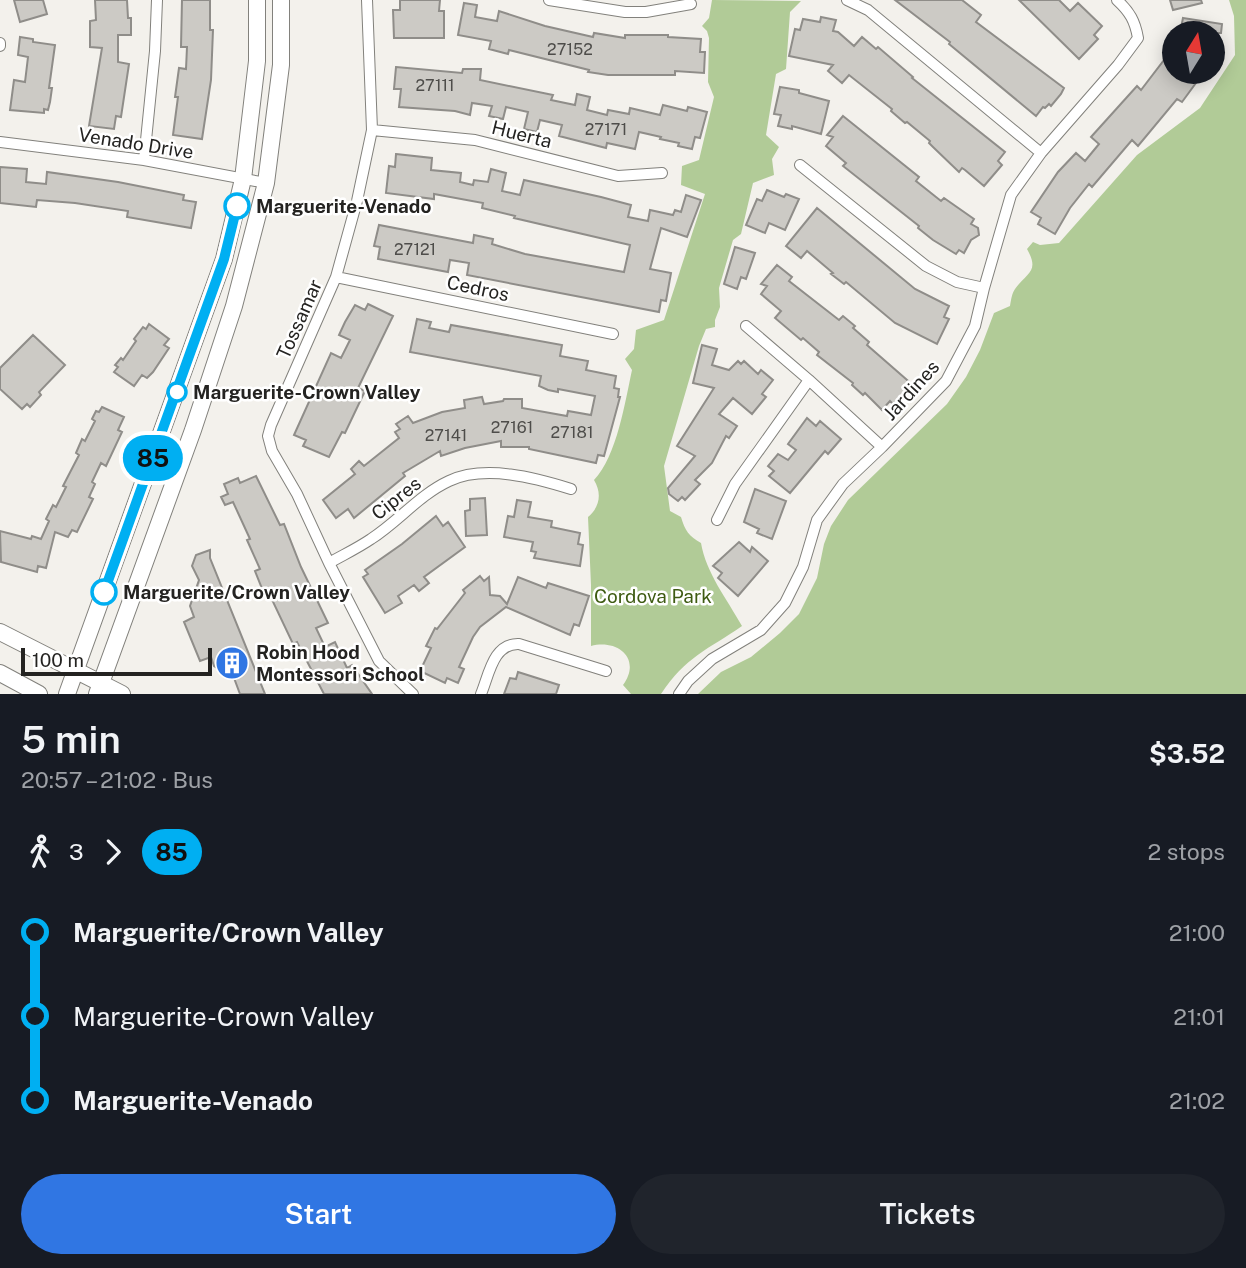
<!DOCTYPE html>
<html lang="en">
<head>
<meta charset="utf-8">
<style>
	:root { --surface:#171b24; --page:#20242c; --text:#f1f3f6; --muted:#9ea1a6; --accent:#3076e3 }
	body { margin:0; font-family:"Public Sans",sans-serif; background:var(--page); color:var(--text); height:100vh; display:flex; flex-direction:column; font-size:26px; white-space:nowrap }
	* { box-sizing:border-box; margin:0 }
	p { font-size:23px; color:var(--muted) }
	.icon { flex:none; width:38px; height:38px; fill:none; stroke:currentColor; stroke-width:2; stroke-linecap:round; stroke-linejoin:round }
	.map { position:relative; height:694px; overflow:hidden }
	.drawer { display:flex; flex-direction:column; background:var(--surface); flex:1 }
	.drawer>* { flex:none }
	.badge { padding:0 14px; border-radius:23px; font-size:24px; line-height:46px }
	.needle { width:46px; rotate:11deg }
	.fabs { position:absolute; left:1162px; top:21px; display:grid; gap:14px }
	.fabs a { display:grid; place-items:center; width:63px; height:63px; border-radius:50%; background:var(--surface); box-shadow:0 4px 18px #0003; font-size:35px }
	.scale { position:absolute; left:21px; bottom:18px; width:191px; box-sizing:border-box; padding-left:7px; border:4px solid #242321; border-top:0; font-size:19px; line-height:24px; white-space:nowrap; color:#242321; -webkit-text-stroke:5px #fff; paint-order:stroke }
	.map>.badge { position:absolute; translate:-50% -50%; box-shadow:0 0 0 4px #fff }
	.legs { display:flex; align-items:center; gap:10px; height:77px; padding:0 21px; font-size:23px }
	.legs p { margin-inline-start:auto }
	.headline { display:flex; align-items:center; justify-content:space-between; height:119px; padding:0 21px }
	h1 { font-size:38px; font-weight:600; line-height:52px }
	.button { display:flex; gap:14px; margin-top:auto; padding:14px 21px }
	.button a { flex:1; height:80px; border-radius:42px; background:var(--accent); color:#fff; font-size:28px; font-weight:600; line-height:80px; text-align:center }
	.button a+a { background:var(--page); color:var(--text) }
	ul { padding:0 21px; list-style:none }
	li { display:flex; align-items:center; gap:24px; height:84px; font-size:26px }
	li i { display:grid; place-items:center; width:10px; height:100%; margin:0 9px; background:currentColor }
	li i::after { content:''; width:18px; height:18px; margin:-9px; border:5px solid; border-radius:50%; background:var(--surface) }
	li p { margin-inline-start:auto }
	li:first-child i { background:linear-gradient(#0000 50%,currentColor 0) }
	li:last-child i { background:linear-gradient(currentColor 50%,#0000 0) }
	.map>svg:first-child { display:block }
	.green { fill:#b1cb97 }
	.building { fill:#cccac5; stroke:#8f8d89; stroke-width:2 }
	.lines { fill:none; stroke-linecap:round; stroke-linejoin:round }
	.street-casing { stroke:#82817c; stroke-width:12 }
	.primary-casing { stroke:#82817c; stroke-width:18 }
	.street { stroke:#fff; stroke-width:10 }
	.primary { stroke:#fff; stroke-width:16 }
	.line-1-casing { stroke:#fff; stroke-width:16 }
	.line-1 { stroke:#00aff2; stroke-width:10 }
	.stop-1-dot { fill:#fff; stroke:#00aff2; stroke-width:3.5 }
	.labels { text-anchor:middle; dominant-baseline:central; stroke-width:5; stroke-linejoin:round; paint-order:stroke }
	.number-label { font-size:16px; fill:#4e4d4a }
	.street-label { font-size:19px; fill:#242321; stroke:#fff }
	.stop-label { font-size:19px; font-weight:bold; fill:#242321; stroke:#fff; text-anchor:start }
	.park-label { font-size:19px; fill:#3e5b12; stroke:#fff }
	.poi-label { font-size:19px; font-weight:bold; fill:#242321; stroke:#fff; text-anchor:start }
</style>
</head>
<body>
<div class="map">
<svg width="1246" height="694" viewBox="0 0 1246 694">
	<rect width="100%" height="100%" fill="#f3f1ec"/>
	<path class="green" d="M712,0l89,1 -11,11 -4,57 -10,5 -10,61 13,12 -7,12 2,16 -21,8 -12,51 -8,6 -14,48 1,19 -5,13v7l-9,2 -7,17 -35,120 6,45 11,6c4,14 8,19 20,26 5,30 26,56 41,83 -33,23 -57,31 -81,68h-30l-8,-9c19,-26 -5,-46 -32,-39v-61l-3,-68c12,-10 14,-24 6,-37 23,-24 31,-78 38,-110l-7,-11 9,-10 2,-19 28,-10 41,-126 -24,-9 1,-19 17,-6 15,-63 -6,-15 1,-44 -2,-7 -5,-5 7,-8z
		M1229,0h17v694h-548l23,-22 30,-15 29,-24 19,-19 18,-36 7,-34 7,-18 17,-26 99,-96 19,-27 14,-27 14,-37 16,-7c1,-6 2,-13 5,-17 12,-17 25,-17 12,-40l6,-7 7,3 19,-2 78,-88 63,-47 35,-53 -1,-39z"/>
	<path class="building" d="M14,0h29l4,14 -27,8z
		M95,0h32l1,18h3v17h-13v27l11,2 -8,53 -5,-1 -2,13 -25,-3 13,-78 -12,-1v-26l6,-1z
		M182,0h28v30h3l-2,50 -9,59 -29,-4 5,-38h-3l4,-29 7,1 1,-22h-6z
		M400,0h40l-1,11h5v27h-50l-1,-28h7z
		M895,0h67l19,15 -5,7 88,66 -3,6 -10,12 -2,-2 -4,4 -2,-1 -7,9 -87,-72 1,-2z
		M1019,0h40l11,11 8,-8 24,23 -8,9 4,4 -19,20z
		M1170,0h31l1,3 -29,7z
		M464,3l13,2 -2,12 22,4 2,-10 46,15 48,11 1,-4 31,5v-3h43v2l33,2 -1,13h5l-1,21 -29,-2v4h-67l-20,-3 1,-2 -80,-20 -1,4 -19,-5 2,-8 -33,-6z
		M821,17l15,3 -3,11 5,1 16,14 8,-9 14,12 2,-2 35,30 -1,1 93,74 -7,9 4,4 -18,21 -19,-16 -3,-2 -3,4 -26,-25 -4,-4 1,-2 -23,-19 -2,1 -14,-12 1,-2 -43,-34 -7,8 -14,-12 5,-6 -44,-9 6,-27 5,1 3,-11 17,3z
		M1183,18l39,6 -1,9h-41z
		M20,37l13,2v3l22,3 -6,43h3l-2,14 -2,8 -4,-1v4l-34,-3 4,-30 11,2 3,-25 -10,-2z
		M1174,47v25h30l-22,30 -5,-3 -39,47 -6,-6 -40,47 -3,-3 -19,24 -15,26 -17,-10 3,-6 -10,-6 27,-40 18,-19 9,8 14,-17 -8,-7 46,-51 4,4z
		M396,67l66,6 1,-4h18l-1,11 73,15 -2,5 24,5 2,-11 13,3 -3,13 20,5 1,-5 21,4 1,-6 30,7 3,-10 24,6 1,-4 19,5 -7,26 -5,-1 -3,12 -14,-3 1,-3 -19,-4 1,-2 -22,-5 -4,17 -28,-6 -1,5 -47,-12 3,-11 -22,-5 -3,12 -13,-3 4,-17 -22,-5 -3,12 -14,-3 3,-10 -20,-3 -2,12 -15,-4 -56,-4 2,-18h-7z
		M780,87l19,3v3l30,8 -8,33 -29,-8v3l-14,-3 3,-11 -7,-1z
		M843,116l76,61 -3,4 25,20 3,-3 30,21 -3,5 7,4 1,7 -8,5 -7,13 -5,-3 -3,4 -23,-14 -15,-12 1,-2 -76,-60 3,-3 -20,-17 7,-9 -6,-2z
		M396,154l36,4 -1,12 30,3 -1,9 13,3 1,-5 14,2 3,-13 15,4 -4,18 18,4 4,-15 77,17 30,8 -3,12 20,4 2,-11 23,5 2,-5 6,2 5,-17 15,5 -14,37 -26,-9 -11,41 21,4 -5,28 -5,-1 -2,12 -192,-37 2,-12 -19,-3 -2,12 -70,-13 2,-12 -6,-1 5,-21 94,18 1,-8 19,4 -1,5 33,10 99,18 6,-27 -116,-27 1,-2 -33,-8 1,-5 -49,-9v5l-48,-6 3,-27 6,1z
		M0,167l27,2 -1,13 20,2 1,-12 71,10 66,13 -1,5 13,2 -5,26 -64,-11 1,-6 -53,-8 -38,-3 -1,7 -36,-4z
		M767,190l17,7 2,-3 13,5 -14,31 -16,-7 -4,10 -19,-8 11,-26 5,2z
		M817,208l98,81 34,17 -5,11 5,2 -12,25 -42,-21 -49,-41 -2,2 -13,-10 2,-1 -26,-22 -6,7 -15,-12z
		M735,247l20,6 -9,26 -5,-2 -4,12 -13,-5z
		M777,265l15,12 -3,4 50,39 4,-4 12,10 -2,2 16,14 -2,3 47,41 -20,19 -4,-4 -8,9 -17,-17 -2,2 -11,-10 1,-2 -36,-28 2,-3 -16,-14 -2,2 -26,-22 6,-7 -20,-17 6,-8 -6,-2z
		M368,304l25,12 -35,72 7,3 -20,42 -3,-1 -13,25 -26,-11 3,-6 -12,-5 37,-82 10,5 9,-18 -11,-5 6,-13 10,-17 10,5z
		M417,319l14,3 -2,6 20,4 2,-7 111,20 -2,11 28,5 -2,9 30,6 -2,12 5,1 -1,8h2l-16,59 -6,-1 -2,8 -67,-14v-2h-28v-6l-36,7 -24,8 -1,-5 -37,22 2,3 -51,42 -6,-9 -12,9 -13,-18 32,-26 -4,-5 8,-8 5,5 35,-28 -4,-6 5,-3 -4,-5 12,-8 5,7 29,-11 23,-4 -1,-8 18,-3 2,7 19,-3 1,-2h18v9l45,8 1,-5 23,4 4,-19 -37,-7v3l-10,-2 -9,-4 2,-10 -131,-24z
		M149,324l20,15 -5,6 5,3 -16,24 -6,6 -5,-3 -8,11 -20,-14 4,-5 -3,-2 6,-7 2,2 13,-19 -2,-2 9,-12 3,2z
		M33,335l32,30 -26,27 2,3 -11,12 -3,-3 -5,5 -22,-20v-21z
		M702,345l15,4 -5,16 17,5 9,-9 3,3 3,-3 14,13 3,-4 12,10 -11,14 4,3 -14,17 -19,-16 -14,16 18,12 -8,12 -3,-2 -14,27 -17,17 5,4 -15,16 -3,-3 -4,4 -9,-7 -1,-6 27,-32 -18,-10 37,-58 -21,-5z
		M102,407l22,10 -6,13 4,2 -16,34 -5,-3 -9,19 3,2 -6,13 4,2 -16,33 -5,-2 -4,7 -13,-5 -9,36 -8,-2 -1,6 -36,-10 -1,-31 31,8 1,-3 9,3 8,-18 -3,-2 7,-14 3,2 10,-20 -3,-1 16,-31 -3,-2 6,-14 3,2 10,-20 -3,-2 4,-8 3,1z
		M807,418l9,8 4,-5 21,18 -13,15 -3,-3 -35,42 -21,-17 5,-5 -6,-5 10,-12 10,6 8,-10 -8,-6z
		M256,476l24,49 4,-1 17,43 27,56 -12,5 9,19 10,-5 12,26 5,-3 20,29h-48l-27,-52 -4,2 -26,-55 -4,2 -8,-20 5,-2 -13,-29 3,-1 -17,-37 -8,3 -4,-8 7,-3 -4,-10 14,-6 2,5z
		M755,489l31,12 -14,38 -15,-6 2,-4 -15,-7z
		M485,498l2,37 -21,1 -1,-25 5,-1v-11z
		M517,500l14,2 -3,15 24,4 -1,6 29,6 -2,11 5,1 -3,21 -46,-8 2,-6 -5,-1 2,-9 -29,-5 4,-21 6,1z
		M436,516l7,10 5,-4 17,25 -41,30 5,6 -10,8 -5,-6 -16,11 4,7 -17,10 -22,-36 5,-3 -3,-4 37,-26z
		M739,542l11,10 2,-5 16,14 -30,35 -20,-18 4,-5 -9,-7z
		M210,550v8l55,136h-25l-6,-16 -20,-12 -3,-9 -11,4 -16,-39 10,-5 -4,-11 9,-26 -7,-14 4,-11z
		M480,576l4,5 5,-4 1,18 10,1 7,8 11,-27 28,11 2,-5 41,13 -10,30 -5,-2 -4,11 -64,-28 -26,20 -7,10 -14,30 5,2 -6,14 -11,-5 -2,5 -25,-12 11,-23 -5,-2 9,-18 2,1 28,-36 -2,-3z
		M518,672l41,13 -3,9h-52l6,-16 6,1z"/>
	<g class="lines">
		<defs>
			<path id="street" d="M367,0l5,130 -15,71 -21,76 -65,148 -3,11 4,15 25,43 32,69 50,98 34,33
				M549,0l76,12h21l45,-8
				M847,0l21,10 173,143
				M0,43v3
				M372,130l103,10 143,36 44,-3
				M0,142l144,18 122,23
				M144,160l11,-109 2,-51
				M800,165l126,101 31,16 27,6
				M336,277l277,57
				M746,326l63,54 73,67
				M717,520l18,-36 74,-104
				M329,563c14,-8 29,-15 42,-24 28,-18 48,-44 78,-58 36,-17 87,-3 122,8
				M481,694c8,-19 12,-51 38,-50l87,27
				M679,694l9,-13 24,-22 49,-29 24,-27 18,-36 14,-47 26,-36 39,-37 64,-66 29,-55 9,-38 27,-93 30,-42 77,-88 20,-27c-3,-17 -8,-26 -21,-38"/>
			<path id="primary" d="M0,632l122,62
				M0,673l39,21
				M67,694l157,-435 19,-80 14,-118v-61
				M97,694l96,-264 41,-124 32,-123 15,-118v-65"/>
		</defs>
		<use href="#street" class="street-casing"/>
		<use href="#primary" class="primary-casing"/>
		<use href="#street" class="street"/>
		<use href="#primary" class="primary"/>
	</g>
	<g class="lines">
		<defs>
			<path id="line-1" d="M104,592l120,-333 13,-53"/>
		</defs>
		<use href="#line-1" class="line-1-casing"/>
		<use href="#line-1" class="line-1"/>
	</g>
	<defs>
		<symbol id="building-disc" viewBox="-11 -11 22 22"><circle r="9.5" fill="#3076e3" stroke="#fff"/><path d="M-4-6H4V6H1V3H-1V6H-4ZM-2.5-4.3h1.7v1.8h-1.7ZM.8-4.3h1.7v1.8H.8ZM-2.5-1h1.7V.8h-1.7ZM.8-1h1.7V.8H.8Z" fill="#fff"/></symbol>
	</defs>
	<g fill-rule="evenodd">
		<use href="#building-disc" x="213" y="644" width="38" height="38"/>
	</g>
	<g class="stop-1-dot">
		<circle cx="237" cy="206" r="12"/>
		<circle cx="177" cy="392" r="9"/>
		<circle cx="104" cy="592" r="12"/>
	</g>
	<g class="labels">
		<g class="number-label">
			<text x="570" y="49">27152</text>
			<text x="435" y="85">27111</text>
			<text x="606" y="129">27171</text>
			<text x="415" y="249">27121</text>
			<text x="512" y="427">27161</text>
			<text x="572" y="432">27181</text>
			<text x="446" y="435">27141</text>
		</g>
		<g class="street-label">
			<text transform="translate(522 134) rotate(14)">Huerta</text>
			<text transform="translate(136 143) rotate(9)">Venado Drive</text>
			<text transform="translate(478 288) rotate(12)">Cedros</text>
			<text transform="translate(299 319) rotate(-66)">Tossamar</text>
			<text transform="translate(911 390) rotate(-48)">Jardines</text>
			<text transform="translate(396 498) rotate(-38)">Cipres</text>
		</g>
		<g class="stop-label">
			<text x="256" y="206">Marguerite-Venado</text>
			<text x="193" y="392">Marguerite-Crown Valley</text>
			<text x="123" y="592">Marguerite/Crown Valley</text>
		</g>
		<g class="park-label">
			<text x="653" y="596">Cordova Park</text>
		</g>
		<g class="poi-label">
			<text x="256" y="652">Robin Hood<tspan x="256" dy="22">Montessori School</tspan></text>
		</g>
	</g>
</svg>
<div class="fabs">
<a><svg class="needle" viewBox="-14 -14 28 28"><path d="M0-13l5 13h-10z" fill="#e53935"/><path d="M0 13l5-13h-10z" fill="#9ea1a6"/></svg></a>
</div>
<div class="scale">100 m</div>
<b class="badge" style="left:153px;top:458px;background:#00aff2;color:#111">85</b>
</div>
<section class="drawer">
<div class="headline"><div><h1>5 min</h1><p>20:57 – 21:02 · Bus</p></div><b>$3.52</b></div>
<div class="legs"><svg class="icon" aria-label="walk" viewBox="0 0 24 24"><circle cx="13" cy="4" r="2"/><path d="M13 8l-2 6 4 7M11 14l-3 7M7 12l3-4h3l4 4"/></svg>3<svg class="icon" aria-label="forward" viewBox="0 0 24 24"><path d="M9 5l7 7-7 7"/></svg><b class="badge" style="background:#00aff2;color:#111">85</b><p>2 stops</p></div>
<ul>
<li><i style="color:#00aff2"></i><b>Marguerite/Crown Valley</b><p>21:00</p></li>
<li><i style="color:#00aff2"></i><span>Marguerite-Crown Valley</span><p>21:01</p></li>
<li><i style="color:#00aff2"></i><b>Marguerite-Venado</b><p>21:02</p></li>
</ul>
<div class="button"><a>Start</a><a>Tickets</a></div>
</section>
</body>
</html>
